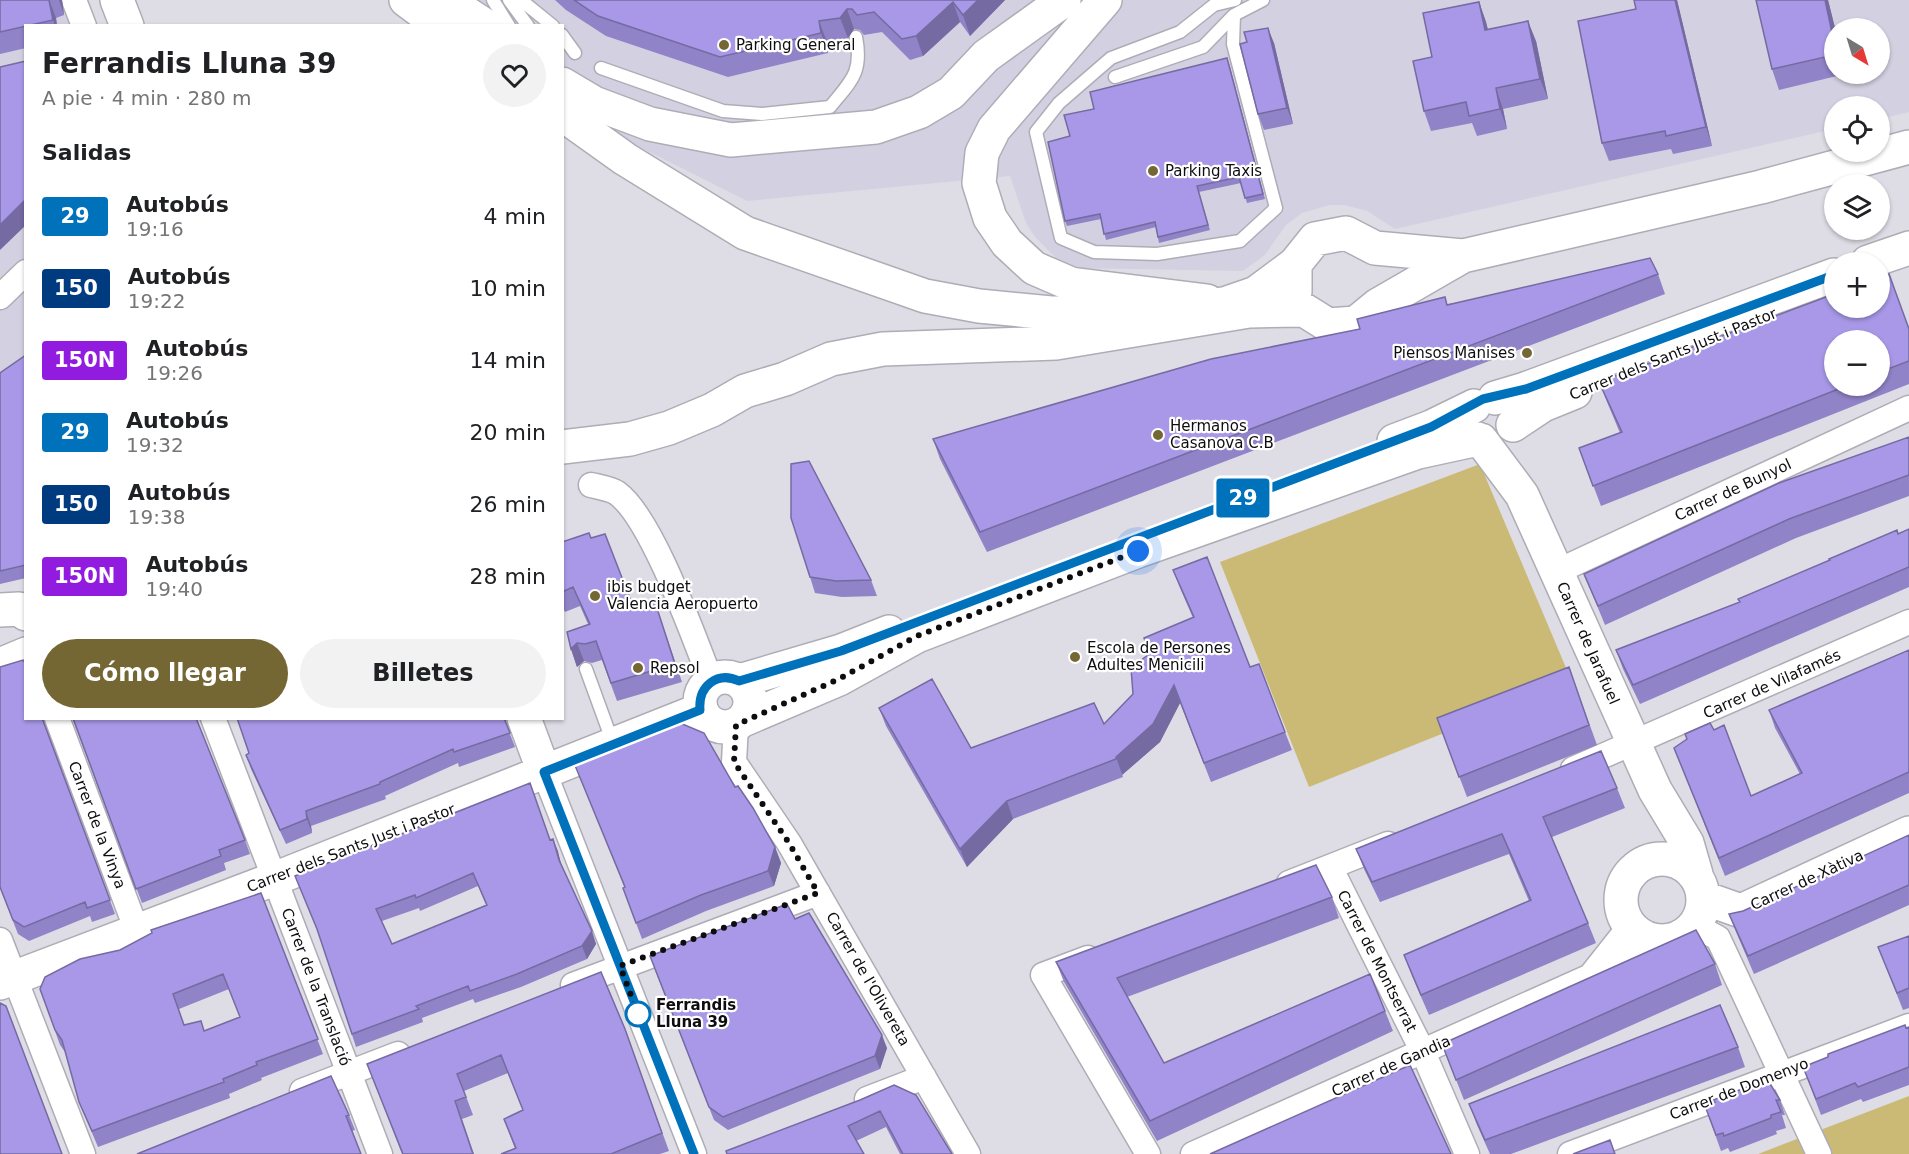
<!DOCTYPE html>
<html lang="es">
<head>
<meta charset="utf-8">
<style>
	:root { --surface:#fff; --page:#f2f2f2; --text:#202124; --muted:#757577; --accent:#746734 }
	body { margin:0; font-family:"DejaVu Sans",sans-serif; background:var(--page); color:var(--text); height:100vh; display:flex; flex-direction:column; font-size:22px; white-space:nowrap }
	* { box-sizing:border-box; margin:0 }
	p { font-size:20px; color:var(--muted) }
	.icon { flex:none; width:33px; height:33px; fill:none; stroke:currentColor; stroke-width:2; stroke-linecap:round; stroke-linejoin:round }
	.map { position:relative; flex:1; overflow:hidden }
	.details { position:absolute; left:24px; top:24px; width:540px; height:696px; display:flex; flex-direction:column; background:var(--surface); border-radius:0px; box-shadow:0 2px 4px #0004 }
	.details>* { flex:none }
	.badge { padding:0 12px; border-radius:4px; font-size:21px; line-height:39px }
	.needle { width:39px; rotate:142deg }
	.tools { position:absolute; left:1824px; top:18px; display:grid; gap:12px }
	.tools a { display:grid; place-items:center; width:66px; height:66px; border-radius:50%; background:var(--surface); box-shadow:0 2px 4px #0004; font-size:30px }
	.you { position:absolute; width:30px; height:30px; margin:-15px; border:4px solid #fff; border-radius:50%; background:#1a73e8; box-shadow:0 0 0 9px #1a73e833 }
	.map>.badge { position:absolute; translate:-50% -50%; box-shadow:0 0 0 3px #fff }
	h2 { padding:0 18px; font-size:22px; line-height:54px }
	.round { display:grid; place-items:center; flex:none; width:63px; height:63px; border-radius:32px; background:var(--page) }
	.head { display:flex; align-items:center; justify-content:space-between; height:102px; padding:0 18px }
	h1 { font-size:28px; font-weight:800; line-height:45px }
	.button { display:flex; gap:12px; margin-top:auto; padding:12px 18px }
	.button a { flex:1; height:69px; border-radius:36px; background:var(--accent); color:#fff; font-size:24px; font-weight:800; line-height:69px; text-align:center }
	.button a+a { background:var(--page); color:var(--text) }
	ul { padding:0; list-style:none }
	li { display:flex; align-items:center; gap:18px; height:72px; padding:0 18px }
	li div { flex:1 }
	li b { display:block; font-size:22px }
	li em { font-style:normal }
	li .badge { min-width:66px; font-weight:700; text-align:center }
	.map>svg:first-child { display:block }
	.built { fill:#d3d1e1; fill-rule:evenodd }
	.green { fill:#cbba75 }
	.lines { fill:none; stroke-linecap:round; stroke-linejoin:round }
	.lane-casing { stroke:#aeadb6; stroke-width:15 }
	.street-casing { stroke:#aeadb6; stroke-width:27 }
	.secondary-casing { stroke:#aeadb6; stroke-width:36 }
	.highway-casing { stroke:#aeadb6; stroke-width:36 }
	.lane { stroke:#fff; stroke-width:12 }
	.street { stroke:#fff; stroke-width:24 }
	.secondary { stroke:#fff; stroke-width:33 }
	.highway { stroke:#fff; stroke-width:33 }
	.wall { fill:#9083c7; fill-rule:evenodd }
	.shaded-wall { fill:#766aa2 }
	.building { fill:#a898e7; stroke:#766aa2; stroke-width:1.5; fill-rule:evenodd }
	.line-casing { stroke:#fff; stroke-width:14 }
	.line { stroke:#0072bc; stroke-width:9 }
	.walk { stroke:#0d0c0f; stroke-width:6; stroke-dasharray:0 10.8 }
	.poi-dot { fill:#746734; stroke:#fff; stroke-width:2 }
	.stop-dot { fill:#fff; stroke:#0072bc; stroke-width:3 }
	.labels { text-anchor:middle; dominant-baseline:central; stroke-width:4.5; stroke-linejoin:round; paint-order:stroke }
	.poi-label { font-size:15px; fill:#0d0c0f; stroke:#fff; text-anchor:start }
	.street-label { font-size:15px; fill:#0d0c0f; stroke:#fff }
	.stop-label { font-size:15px; font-weight:bold; fill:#0d0c0f; stroke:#fff; text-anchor:start }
</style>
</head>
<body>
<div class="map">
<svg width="1909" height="1154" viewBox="0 0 1909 1154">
	<rect width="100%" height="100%" fill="#dedde6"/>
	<path class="built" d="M0,0h73l9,25 -56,1v551l-26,6z
		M420,0h1489v112l-29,7v-13h-46v23l-439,100 -28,-18 -23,-6h-14l-28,8 -16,12 -21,30 -22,16 -170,-3 -14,-7 -24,-24 -9,-14 -16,-47 -263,25 -149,-75 -35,-25 -1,-75 -108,-1zM1834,28h46v46h-46z"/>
	<path class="green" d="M1480,464l92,218 -263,105 -89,-225z
		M1909,1096v58h-151z"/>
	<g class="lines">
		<defs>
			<path id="lane" d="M493,0l16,26
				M509,0l19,26
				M521,0l32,26
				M1234,15l-1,29 43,164 -36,33 -83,13 -63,-2 -33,-14 -25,-106 23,-29 52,-45 69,-26 34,-27 21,-5
				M562,35l13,18
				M601,68l122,43 39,3 68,-7c21,-26 33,-34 26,-70
				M1115,77l88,-30 31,-32 29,-15
				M586,669l27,74"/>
			<path id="street" d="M74,0l10,26
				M0,297l26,-25
				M591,485c8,2 20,4 26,8 35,25 77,145 94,188
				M1556,572l353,-164
				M57,718l80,213
				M213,718l167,436
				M736,725l-2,37 55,81 179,311
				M1573,769l336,-147
				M544,772l150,382
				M1330,867l93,185 44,102
				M1289,883l99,-39
				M1695,926l23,12 101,216
				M0,940l83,214
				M1088,958l-45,17 105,179
				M1592,974l38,-48
				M573,985l245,-92
				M302,1091l96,-37
				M867,1099l57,-22
				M1193,1154l476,-213
				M1570,1154l339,-128"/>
			<path id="secondary" d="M446,0l40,26
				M1105,0l-111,129 -12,24 -3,30 11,35 17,25 27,25 37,16 136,17
				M562,84l32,19 56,21 81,16 145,-13 43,-15 32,-19 35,-37 78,-56
				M1868,262l41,-14
				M1295,292v-28l20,-25 31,-6 29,15 88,8
				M1495,398l30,-9 309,-114
				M1513,425l30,-20 32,-13
				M1481,440l41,55 133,295 32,53 9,31
				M1394,441l37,-14 43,-21
				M562,447l68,-8 39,-11 43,-18 33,-19 40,-12 46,-20 52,-10 173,-6 193,-32 55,-1 24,15 28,-2 22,-18 85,-49 298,-69 148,-40
				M0,610l19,-1 7,5
				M0,665l26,-11
				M700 702a25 25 0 1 1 50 0a25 25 0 1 1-50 0Z
				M739,681l102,-30 48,-19
				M524,718l20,54
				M743,720l96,-41 78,-43 221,-85 280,-99 60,-13
				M1621 900a41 41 0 1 1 82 0a41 41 0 1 1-82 0Z
				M1704,898l37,13 168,-78
				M0,983l274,-104 426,-169"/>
			<path id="highway" d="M117,0l10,26
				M406,0l35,26
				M562,114l63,45 120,74 180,63 54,10 72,7h87l86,-9 32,-11 39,-29"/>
		</defs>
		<use href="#lane" class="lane-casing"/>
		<use href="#street" class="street-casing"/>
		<use href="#secondary" class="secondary-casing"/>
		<use href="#highway" class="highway-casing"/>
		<use href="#lane" class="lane"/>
		<use href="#street" class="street"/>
		<use href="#secondary" class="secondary"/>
		<use href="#highway" class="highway"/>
	</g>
	<path class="wall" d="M0,0h62l2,15 -8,3 1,8h-31v22l-26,6z
		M555,0h450l-35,36 -10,-14 -37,34 -13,4 -28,-28 -18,3 -4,-5 -6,-1 -6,9 -21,4 1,11 -100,24 -122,-41 -40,-26z
		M1677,0l35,146 -39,8 -2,-5 -62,12 -7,-18z
		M1756,0h72l7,28 -1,46h11l-66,16 -7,-21z
		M1479,2l7,20 2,7 48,12 12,58 -45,10 4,20 -30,7 -5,-13 -41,8 -7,-20 8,-54z
		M1274,43l19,81 -29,6 -6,-16z
		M1229,63l36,136 -18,4 -6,-20 -42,9 11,38 -51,13 -3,-16 -50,13 -5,-21 -34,7 -2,-5 5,-85 24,-27z
		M1658,274l7,20 -678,258 -47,-93 -7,-20 427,-110 88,-25z
		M1909,329v55l-308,122 -22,-58 41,-15 -13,-31 -8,-20zM1880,340v46h-46z
		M26,355v223l-26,6v-211z
		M1909,437v59l-113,42 -191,87 -21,-51z
		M1909,529v58l-269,117 -17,-35 -7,-19 123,-48z
		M591,538l42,68 21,-7 28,83 -65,19 -15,-41 -10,3 -8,-2 -7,6 -6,-18 17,-25 -8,-18 -15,6 -3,-6v-64z
		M1173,570l77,97 35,65 7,18 -81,32 -31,-79 -20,39 -38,33 1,2 -110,42 -46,48 -81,-141 -7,-18 92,40 133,-24 29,-30 60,-76 -13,-30z
		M810,577l61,3 6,16 -35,1 -27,-4z
		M1909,650v143l-184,83 -51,-128 77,48 49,-22 -25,-46 -6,-18z
		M1569,667l28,78 -130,52 -30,-79z
		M26,718h17l1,4 71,192 -23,8 -2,-6 -61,25 -11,-7 -18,-46z
		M72,718l173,122 5,14 -26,9 2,7 -84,33z
		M237,718h269v6l9,23 -56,20 -1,-4 -73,33 1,3 -75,27 1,7 -26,11 -35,-75 -5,-14 3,-2z
		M574,763l161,24 40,60 6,16 -7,23 -68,25 -64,28 -19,-51h2z
		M1617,788l8,20 -73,29 36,86 8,20 -167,72 -17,-39 -8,-21 125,-54 -20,-47 -129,48 -16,-33 -8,-20z
		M1909,835v70l-155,69 -18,-42 -7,-18 14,-3z
		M553,839l9,27 34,78 -9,15 -66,28 -46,16 -2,-4 -51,19 1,4 -67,25 -36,-111 -25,-60zM478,886l8,19 -94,39 -10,-23 37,-13 1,3z
		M261,893l62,161 -62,24 1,2 -33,14 1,4 -132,49 -19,-45 -14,-50 -5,-7 -20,-56 80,-39zM229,989l11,28 -36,14 -20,-6 -5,-16z
		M1332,897l7,21 -212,79 37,66 221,-52 8,20 -236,110 -93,-159 -8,-20z
		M795,919l92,129 -7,21 -152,61 -14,-10 -59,-150z
		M1909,936v72l-6,2 -25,-63z
		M1715,964l7,21 -258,115 -22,-56z
		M1909,1027v58l-46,17 -2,-3 -40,16 -18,-48z
		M625,1029l44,122 -9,3h-159l14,-5 -11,-30 19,-9 -15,-37 -44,18 9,24 -11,4 12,35h-72l-35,-90z
		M1738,1047l7,20 -234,87h-21l-13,-29 -8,-21z
		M894,1085l58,69h-52l-14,-27 -30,14 -129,13 133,-54z
		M1759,1085l21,15 5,15h-3l4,13 -10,3 1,3 -47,18 -2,-4 -7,3 -16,-45z
		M349,1115l6,15 -3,1 -215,23z"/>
	<path class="shaded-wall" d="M49,0l7,18 1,8h-2l-2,-6z
		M59,0h3l2,15z
		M978,0h27l-35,36 -7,-21z
		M1675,0h2l35,146 -6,-19z
		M1825,0h3l7,28 -1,14z
		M953,2l7,20 -37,34 -7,-20z
		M1479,2l7,20 6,28 -7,-20z
		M847,9l7,20 -6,9 -8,-20z
		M819,21l8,21 1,11 -7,-20z
		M1528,21l8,20 12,58 -8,-20z
		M1268,28l6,15 19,81 -6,-16z
		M1496,88l7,21 4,20 -7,-20z
		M26,199v26l-26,25v-25z
		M577,643l7,18 -7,6 -6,-18z
		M1174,685l6,18 -20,39 -38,33 1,2 -7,-20z
		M1007,801l6,18 -46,48 -7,-18z
		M306,811l5,15 1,7 -5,-14z
		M553,839l5,12 5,22 -4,-13z
		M775,847l6,16 -7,23 -6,-15z
		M592,931l4,13 -9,15 -5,-13z
		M882,1035l5,13 -7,21 -5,-13z"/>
	<path class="building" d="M0,0h49l4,20 -53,12z
		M574,0h404l-15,15 -10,-13 -37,34 -14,3 -28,-27 -17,3 -5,-6h-5l-7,9 -21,3 2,12 -101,24 -122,-41z
		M1634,0h41l31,127 -40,9 -1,-5 -63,12 -24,-122 58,-12z
		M1756,0h69l9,42v13l-62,14z
		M1479,2l6,28 43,-9 12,58 -44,9 4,21 -31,7 -3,-14 -42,9 -11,-50 19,-4 -9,-44z
		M1268,28l19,80 -29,6 -18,-70 7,-2 -3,-10z
		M1227,58l36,136 -18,4 -6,-21 -42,9 11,39 -50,12 -3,-15 -51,12 -4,-20 -35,7 -17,-79 22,-6 -6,-21 30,-6 -4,-17z
		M26,61v138l-26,26v-158z
		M1650,258l8,16 -678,258 -47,-93 278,-80 149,-30 -3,-10 88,-22 2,8z
		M1889,274l20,55v32l-29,11v-32h-46v46h12l-253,100 -14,-38 43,-16 -23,-50 235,-88v14h46v-30z
		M26,355v210l-26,6v-198z
		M1909,437v38l-120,44 -191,87 -14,-32 195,-91z
		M809,461l62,119 -35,1 -26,-4 -19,-59v-54z
		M1909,529v38l-276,118 -17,-35 124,-48 -2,-3 92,-39 -1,-1 68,-29 1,4z
		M589,533l2,5 14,-4 28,72 21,-7 21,65 -64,19 -15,-42 -11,3 -8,-1 -6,6 -4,-17 23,-8 -17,-37 -11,5v-50z
		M1207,557l43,110 9,-3 26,68 -81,31 -30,-78 -21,39 -37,33v2l-109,42 -47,48 -81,-141 53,-29 39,69 123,-45 10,21 29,-30 -2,-26 18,-14 -5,-16 50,-21 -21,-47z
		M1909,650v122l-190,86 -45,-110 13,-9 -2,-5 25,-11 4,7 10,-5 27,71 51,-23 -33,-63z
		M23,660l3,4v54h16l68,182 -23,8 -2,-6 -61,25 -11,-7 -13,-33v-220z
		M1569,667l20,58 -130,52 -22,-59z
		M73,718h123l49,122 -26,10 2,6 -85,33z
		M237,718h267l6,15 -56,19 -1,-3 -73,33v2l-74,27 1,8 -27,11 -34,-75 3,-2z
		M680,723l24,10 31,54 3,-1 15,22 22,39 -7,24 -67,24 -65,28 -13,-35 2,-1 -51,-124z
		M1601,751l16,37 -74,29 45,106 -167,72 -17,-40 127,-55 -29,-66 -130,48 -16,-33z
		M530,783l20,57 3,-1 6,21 33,71 -10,15 -65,28 -47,17 -2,-5 -52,20 3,3 -67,25 -35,-105 -22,-53zM473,873l14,32 -95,39 -16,-35 39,-14 1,3z
		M1909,835v50l-161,71 -19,-42 14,-3z
		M1316,865l16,32 -215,81 47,85 206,-89 15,37 -235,110 -94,-159z
		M261,893l57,146 -62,23 1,3 -34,14 1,3 -132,49 -13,-29 -17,-62 -7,-10 -15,-41 5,-12 35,-18 40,-9 32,-17 -1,-3zM223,974l17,43 -36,14 -3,-10 -17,4 -11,-31z
		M787,904l8,15 14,-6 73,122 -7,21 -152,61 -14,-10 -59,-151z
		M1696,930l19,34 -259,116 -14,-36z
		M1909,936v52l-12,5 -19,-46z
		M601,972l24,57 37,104 -51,21h-110l15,-6 -12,-29 19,-9 -22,-55 -44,19 9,23 -11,4 18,53h-70l-36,-90z
		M0,1003l6,3 56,148h-62z
		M1720,1005l18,42 -253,93 -16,-36z
		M1905,1025l1,3 3,-1v40l-51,20 -3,-4 -39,16 -13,-32 25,-10v-3z
		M1410,1065l41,89h-241z
		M331,1076l18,39 -3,1 15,38h-224z
		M1769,1082l11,18h-4l5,12 -10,3v3l-47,18 -1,-3 -7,2 -11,-29 10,-4 -2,-2 45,-17 1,2z
		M894,1085l22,10 36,59h-49l-23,-43 -32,15 16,28h-137l-1,-3 134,-51z
		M1610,1140l5,14h-42z"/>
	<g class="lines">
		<defs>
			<path id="line" d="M694,1154l-150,-382 156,-62c-2,-24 17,-39 39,-29l102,-30 590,-224 52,-28 43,-10 308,-114"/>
		</defs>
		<use href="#line" class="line-casing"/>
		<use href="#line" class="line"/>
		<path class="walk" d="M638,1014l-18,-48 198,-73 -29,-50 -55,-81 2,-37 103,-46 78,-43 221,-85"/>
	</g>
	<g class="poi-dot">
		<circle cx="724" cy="45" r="6"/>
		<circle cx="1153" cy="171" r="6"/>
		<circle cx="1527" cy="353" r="6"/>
		<circle cx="1158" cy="435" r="6"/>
		<circle cx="595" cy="596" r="6"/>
		<circle cx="1075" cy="657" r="6"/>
		<circle cx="638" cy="668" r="6"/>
	</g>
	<circle class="stop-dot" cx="638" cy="1014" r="12"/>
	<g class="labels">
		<g class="poi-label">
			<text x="736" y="45">Parking General</text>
			<text x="1165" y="171">Parking Taxis</text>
			<text x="1515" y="353" text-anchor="end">Piensos Manises</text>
			<text x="1170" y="426">Hermanos<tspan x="1170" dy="17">Casanova C.B</tspan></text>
			<text x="607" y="587">ibis budget<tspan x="607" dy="17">Valencia Aeropuerto</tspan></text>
			<text x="1087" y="648">Escola de Persones<tspan x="1087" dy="17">Adultes Menicili</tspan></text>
			<text x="650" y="668">Repsol</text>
		</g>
		<g class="street-label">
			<text transform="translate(1673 354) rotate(-22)">Carrer dels Sants Just i Pastor</text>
			<text transform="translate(1733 490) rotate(-25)">Carrer de Bunyol</text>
			<text transform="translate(1588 643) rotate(66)">Carrer de Jarafuel</text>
			<text transform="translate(1772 684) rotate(-24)">Carrer de Vilafamés</text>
			<text transform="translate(97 825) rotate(69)">Carrer de la Vinya</text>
			<text transform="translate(351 848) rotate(-21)">Carrer dels Sants Just i Pastor</text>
			<text transform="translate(1807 880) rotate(-25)">Carrer de Xàtiva</text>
			<text transform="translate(1377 961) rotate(63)">Carrer de Montserrat</text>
			<text transform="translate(868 979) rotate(60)">Carrer de l'Olivereta</text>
			<text transform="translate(316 987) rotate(69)">Carrer de la Translació</text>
			<text transform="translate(1391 1066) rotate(-24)">Carrer de Gandia</text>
			<text transform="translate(1739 1089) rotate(-21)">Carrer de Domenyo</text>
		</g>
		<g class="stop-label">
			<text x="656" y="1005">Ferrandis<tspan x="656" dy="17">Lluna 39</tspan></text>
		</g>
	</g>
</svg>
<div class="tools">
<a><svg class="needle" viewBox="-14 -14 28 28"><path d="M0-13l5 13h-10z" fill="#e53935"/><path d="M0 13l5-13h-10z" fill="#757577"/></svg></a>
<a><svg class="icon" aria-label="locate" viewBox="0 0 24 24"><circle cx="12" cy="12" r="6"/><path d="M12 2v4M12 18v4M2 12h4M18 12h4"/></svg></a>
<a><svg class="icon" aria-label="layers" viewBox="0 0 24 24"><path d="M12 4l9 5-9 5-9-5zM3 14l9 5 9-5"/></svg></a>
<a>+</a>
<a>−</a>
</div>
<div class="you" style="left:1138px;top:551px"></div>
<b class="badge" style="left:1243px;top:498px;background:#0072bc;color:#fff">29</b>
<section class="details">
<div class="head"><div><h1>Ferrandis Lluna 39</h1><p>A pie · 4 min · 280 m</p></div><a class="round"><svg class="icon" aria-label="heart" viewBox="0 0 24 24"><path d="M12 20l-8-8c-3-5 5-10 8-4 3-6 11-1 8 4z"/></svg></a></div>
<h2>Salidas</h2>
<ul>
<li><span class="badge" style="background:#0072bc;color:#fff">29</span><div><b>Autobús</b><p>19:16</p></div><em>4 min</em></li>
<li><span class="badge" style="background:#003b80;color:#fff">150</span><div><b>Autobús</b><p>19:22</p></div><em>10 min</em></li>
<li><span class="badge" style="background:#921be0;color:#fff">150N</span><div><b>Autobús</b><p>19:26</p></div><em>14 min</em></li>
<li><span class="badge" style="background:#0072bc;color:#fff">29</span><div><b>Autobús</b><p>19:32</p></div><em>20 min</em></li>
<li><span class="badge" style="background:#003b80;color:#fff">150</span><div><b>Autobús</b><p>19:38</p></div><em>26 min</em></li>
<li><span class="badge" style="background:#921be0;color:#fff">150N</span><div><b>Autobús</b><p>19:40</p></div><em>28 min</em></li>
</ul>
<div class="button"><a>Cómo llegar</a><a>Billetes</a></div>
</section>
</div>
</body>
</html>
